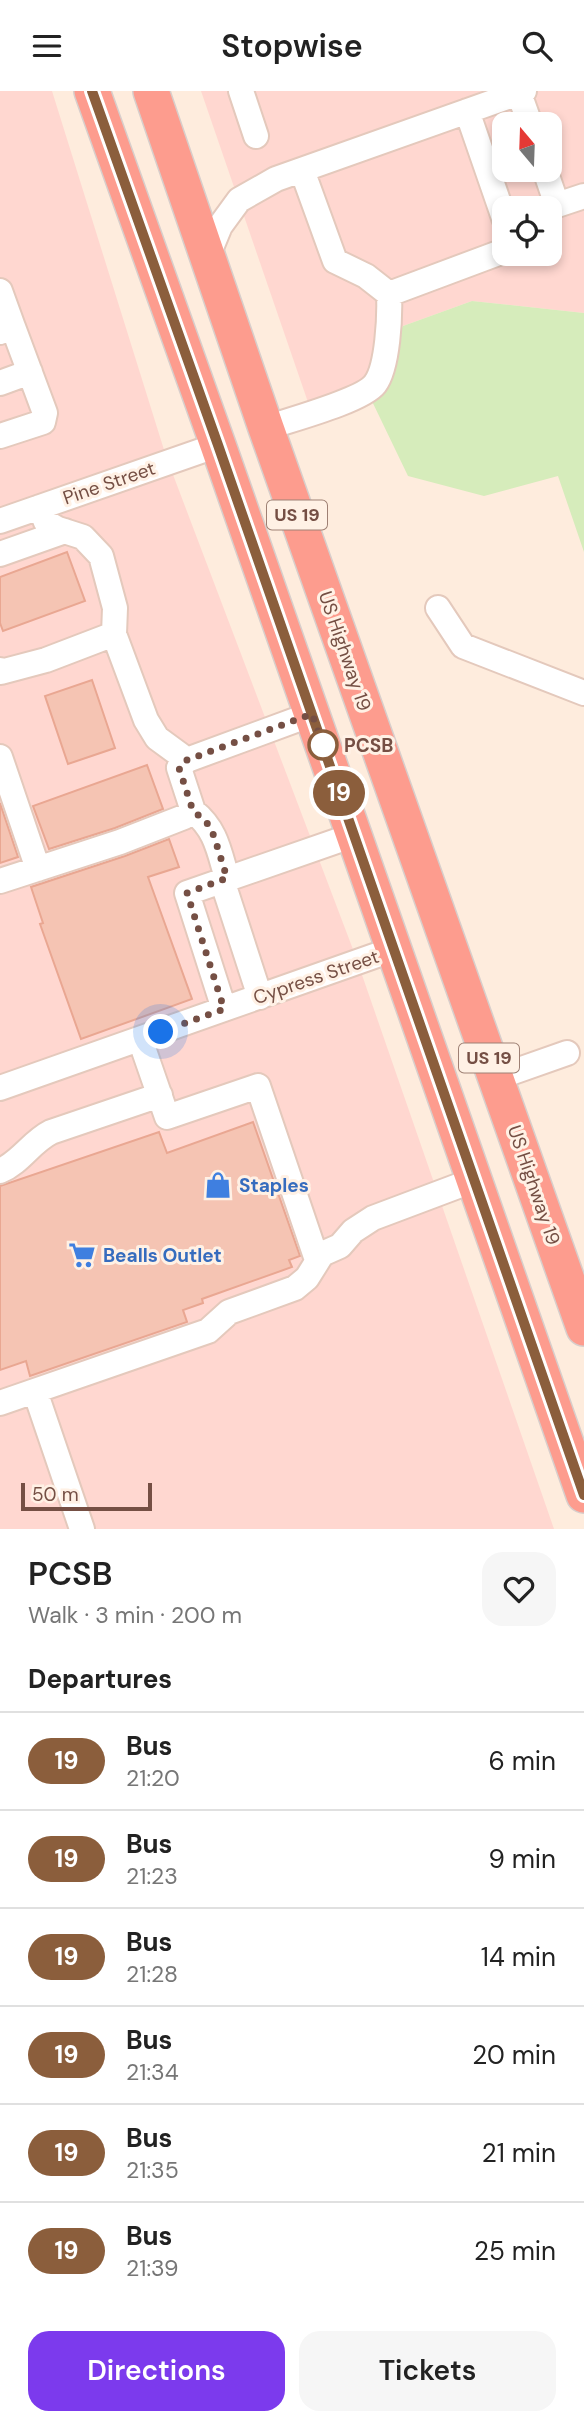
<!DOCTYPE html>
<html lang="en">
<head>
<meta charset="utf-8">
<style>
	:root { --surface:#fff; --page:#f6f6f6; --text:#222; --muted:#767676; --line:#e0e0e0; --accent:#7c3aed }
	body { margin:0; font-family:"DM Sans",sans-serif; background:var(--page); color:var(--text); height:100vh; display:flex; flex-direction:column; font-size:26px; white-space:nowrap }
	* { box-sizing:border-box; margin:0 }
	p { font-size:23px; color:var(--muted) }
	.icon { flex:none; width:38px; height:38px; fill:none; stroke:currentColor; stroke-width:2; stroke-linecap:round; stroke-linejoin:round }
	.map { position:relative; height:1438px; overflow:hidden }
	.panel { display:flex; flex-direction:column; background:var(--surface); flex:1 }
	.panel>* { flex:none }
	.badge { padding:0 14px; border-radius:23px; font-size:24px; line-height:46px }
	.needle { width:46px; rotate:341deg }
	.buttons { position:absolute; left:492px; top:21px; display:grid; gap:14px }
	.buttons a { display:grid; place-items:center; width:70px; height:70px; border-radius:14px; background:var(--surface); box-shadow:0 4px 10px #0003; font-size:35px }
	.scale { position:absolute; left:21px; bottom:18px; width:131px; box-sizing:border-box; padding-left:7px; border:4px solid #754f44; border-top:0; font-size:19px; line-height:24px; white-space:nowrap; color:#754f44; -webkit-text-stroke:5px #fff1e5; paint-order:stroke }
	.you { position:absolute; width:35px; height:35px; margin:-18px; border:5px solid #fff; border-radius:50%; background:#1a73e8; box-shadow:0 0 0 10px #1a73e833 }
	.map>.badge { position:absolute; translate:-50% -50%; box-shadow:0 0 0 4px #fff }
	h2 { padding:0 28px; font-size:26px; line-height:63px }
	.round { display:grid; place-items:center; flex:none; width:74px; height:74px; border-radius:21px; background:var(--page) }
	.summary { display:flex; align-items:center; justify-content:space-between; height:119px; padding:0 28px }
	h1 { font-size:33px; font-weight:600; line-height:52px }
	.action { display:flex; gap:14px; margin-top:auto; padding:14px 28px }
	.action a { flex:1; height:80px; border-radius:21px; background:var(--accent); color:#fff; font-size:28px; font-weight:600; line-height:80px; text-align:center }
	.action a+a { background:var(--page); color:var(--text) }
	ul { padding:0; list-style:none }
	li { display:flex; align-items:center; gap:21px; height:98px; padding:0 28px; border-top:2px solid var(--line) }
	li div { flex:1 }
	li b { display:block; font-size:26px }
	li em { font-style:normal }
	li .badge { min-width:77px; font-weight:700; text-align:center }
	header { display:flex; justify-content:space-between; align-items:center; height:91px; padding:0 28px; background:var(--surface); font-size:32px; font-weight:600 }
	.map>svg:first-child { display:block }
	.commercial { fill:#ffd7d0; fill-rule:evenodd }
	.green { fill:#d6ecbb }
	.building { fill:#f5c4b3; stroke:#e9a792; stroke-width:2 }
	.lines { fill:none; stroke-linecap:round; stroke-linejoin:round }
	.minor-casing { stroke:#e4c9bc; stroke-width:28 }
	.highway-casing { stroke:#d8cecb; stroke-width:38 }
	.minor { stroke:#fff; stroke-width:24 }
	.highway { stroke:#fd9c8e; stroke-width:35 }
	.line-casing { stroke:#fff; stroke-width:16 }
	.line { stroke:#8b5e3c; stroke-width:10 }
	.walk { stroke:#754f44; stroke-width:7; stroke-dasharray:0 12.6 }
	.stop-dot { fill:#fff; stroke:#8b5e3c; stroke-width:3.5 }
	.labels { text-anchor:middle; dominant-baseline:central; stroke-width:6; stroke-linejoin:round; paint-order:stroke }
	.shield { fill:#fff1e5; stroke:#9e8074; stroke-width:2 }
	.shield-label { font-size:18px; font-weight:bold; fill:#754f44 }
	.street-label { font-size:19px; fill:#754f44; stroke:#fff1e5 }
	.stop-label { font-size:19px; font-weight:bold; fill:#754f44; stroke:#fff1e5; text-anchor:start }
	.shop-label { font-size:19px; font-weight:bold; fill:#366cbe; stroke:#fff1e5; text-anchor:start }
</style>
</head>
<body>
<header><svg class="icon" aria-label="menu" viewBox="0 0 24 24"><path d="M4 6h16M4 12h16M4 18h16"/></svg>Stopwise<svg class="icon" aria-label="search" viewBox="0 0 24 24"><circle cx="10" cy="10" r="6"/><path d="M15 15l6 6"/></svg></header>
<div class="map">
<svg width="584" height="1438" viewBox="0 0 584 1438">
	<rect width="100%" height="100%" fill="#feecdd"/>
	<path class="commercial" d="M0,0h52l113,362 -165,57z
		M201,0h383v222l-112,-12 -69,25 -34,69 -58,16zM504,33h46v46h-46zM504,117h46v46h-46z
		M172,381l182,480 -354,125v-545z
		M361,881l193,557h-554v-431z"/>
	<path class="green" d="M472,210l112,12v239l-26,-76 -74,20 -76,-20 -39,-81 34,-69z"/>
	<path class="building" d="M67,461l18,49 -82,30 -3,-8v-46z
		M92,589l23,68 -47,16 -23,-68z
		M147,674l16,44 -48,19 -66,21 -16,-43z
		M0,712l18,54 -18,6z
		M169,748l10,28 -31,10 44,122 -111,40 -41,-115 3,-1 -12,-36 94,-31z
		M253,1031l47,134 -11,4 3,7 -90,32 1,4 -20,7 4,12 -157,54 -4,-15 -26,9v-184l159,-54 8,21z"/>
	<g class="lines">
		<defs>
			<path id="minor" d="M241,0l15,45
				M519,2l11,31
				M467,20l37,107
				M302,79l33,91 31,15 23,18
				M545,79l12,35 27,-9
				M208,164l12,-29 19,-26 37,-21 248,-88
				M0,200l13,36 -13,5
				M0,292l30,-11
				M266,337c23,-8 96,-27 109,-44 13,-17 15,-69 14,-90l115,-43
				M0,345l43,-14 2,-9 -32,-86
				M40,416l6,15 12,7 25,8 18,19 14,52 -1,26 32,86 11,18 30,22
				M0,430l218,-76
				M0,463l65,-23
				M438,517l25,38 121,47
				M0,579l1,2 45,-12 68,-26
				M0,666l38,112
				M193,720c23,18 26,40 34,67
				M222,789l38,117
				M0,790l120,-39 64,-25 9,-6 -14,-43 8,-8 125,-46
				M224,918l-37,-116 167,-58
				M140,948l27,78 91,-31 59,174
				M496,987l71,-25
				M0,997l394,-139
				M0,1080c21,-9 31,-29 51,-39l109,-37
				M35,1300l47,138
				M0,1312l208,-72 21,-19 66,-24 12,-10 15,-24 18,-8 13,-15 20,-13 101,-38"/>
			<path id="highway" d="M92,0l126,354 366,1050
				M151,0l115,337 318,900"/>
		</defs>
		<use href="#minor" class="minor-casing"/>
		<use href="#highway" class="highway-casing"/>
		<use href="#minor" class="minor"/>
		<use href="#highway" class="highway"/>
	</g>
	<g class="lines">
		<defs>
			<path id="line" d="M92,0l126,354 366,1050"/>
		</defs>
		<use href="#line" class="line-casing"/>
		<use href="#line" class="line"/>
		<path class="walk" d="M161,941l63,-23 -37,-116 40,-15 -13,-42 -8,-15 -13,-10 -14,-43 8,-8 125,-46 11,31"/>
	</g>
	<defs>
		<symbol id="shop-bare" viewBox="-9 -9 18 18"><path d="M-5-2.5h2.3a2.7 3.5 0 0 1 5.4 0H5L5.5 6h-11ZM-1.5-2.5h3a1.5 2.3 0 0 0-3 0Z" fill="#3f7fe0" stroke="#fff1e5" stroke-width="2.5" paint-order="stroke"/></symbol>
		<symbol id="supermarket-bare" viewBox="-9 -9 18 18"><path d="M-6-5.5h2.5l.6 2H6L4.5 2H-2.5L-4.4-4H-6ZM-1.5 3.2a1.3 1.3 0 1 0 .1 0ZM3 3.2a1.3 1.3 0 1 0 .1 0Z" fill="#3f7fe0" stroke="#fff1e5" stroke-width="2.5" paint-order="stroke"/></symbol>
	</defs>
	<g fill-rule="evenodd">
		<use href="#shop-bare" x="199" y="1075" width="38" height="38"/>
		<use href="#supermarket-bare" x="63" y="1145" width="38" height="38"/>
	</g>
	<circle class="stop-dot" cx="323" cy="654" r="14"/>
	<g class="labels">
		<g class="shield">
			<rect x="267" y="409.5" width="60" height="29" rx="5"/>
			<rect x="459" y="952.5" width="60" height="29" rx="5"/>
		</g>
		<g class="shield-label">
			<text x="297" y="424">US 19</text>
			<text x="489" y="967">US 19</text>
		</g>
		<g class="street-label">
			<text transform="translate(109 392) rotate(-19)">Pine Street</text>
			<text transform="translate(345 560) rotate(71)">US Highway 19</text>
			<text transform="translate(316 886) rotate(-19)">Cypress Street</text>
			<text transform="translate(534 1094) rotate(71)">US Highway 19</text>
		</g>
		<g class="stop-label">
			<text x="344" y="654">PCSB</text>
		</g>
		<g class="shop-label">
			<text x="239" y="1094">Staples</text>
			<text x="103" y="1164">Bealls Outlet</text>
		</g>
	</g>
</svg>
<div class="buttons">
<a><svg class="needle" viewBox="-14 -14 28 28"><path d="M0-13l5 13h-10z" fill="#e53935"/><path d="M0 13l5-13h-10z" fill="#767676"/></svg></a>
<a><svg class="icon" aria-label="locate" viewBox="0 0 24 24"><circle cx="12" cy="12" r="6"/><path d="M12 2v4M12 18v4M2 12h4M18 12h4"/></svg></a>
</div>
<div class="scale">50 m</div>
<div class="you" style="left:161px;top:941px"></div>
<b class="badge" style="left:339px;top:702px;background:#8b5e3c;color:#fff">19</b>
</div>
<section class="panel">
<div class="summary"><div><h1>PCSB</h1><p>Walk · 3 min · 200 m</p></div><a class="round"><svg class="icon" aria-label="heart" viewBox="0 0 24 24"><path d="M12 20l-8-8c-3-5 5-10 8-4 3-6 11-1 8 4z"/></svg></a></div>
<h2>Departures</h2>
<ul>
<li><span class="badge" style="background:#8b5e3c;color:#fff">19</span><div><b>Bus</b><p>21:20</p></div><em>6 min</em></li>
<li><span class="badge" style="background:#8b5e3c;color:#fff">19</span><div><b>Bus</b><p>21:23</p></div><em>9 min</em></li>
<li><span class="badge" style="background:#8b5e3c;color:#fff">19</span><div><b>Bus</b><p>21:28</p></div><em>14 min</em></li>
<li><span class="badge" style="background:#8b5e3c;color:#fff">19</span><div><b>Bus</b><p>21:34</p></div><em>20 min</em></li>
<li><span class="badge" style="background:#8b5e3c;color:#fff">19</span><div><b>Bus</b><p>21:35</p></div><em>21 min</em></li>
<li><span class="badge" style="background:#8b5e3c;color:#fff">19</span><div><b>Bus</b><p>21:39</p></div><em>25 min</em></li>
</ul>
<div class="action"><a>Directions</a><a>Tickets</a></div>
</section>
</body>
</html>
